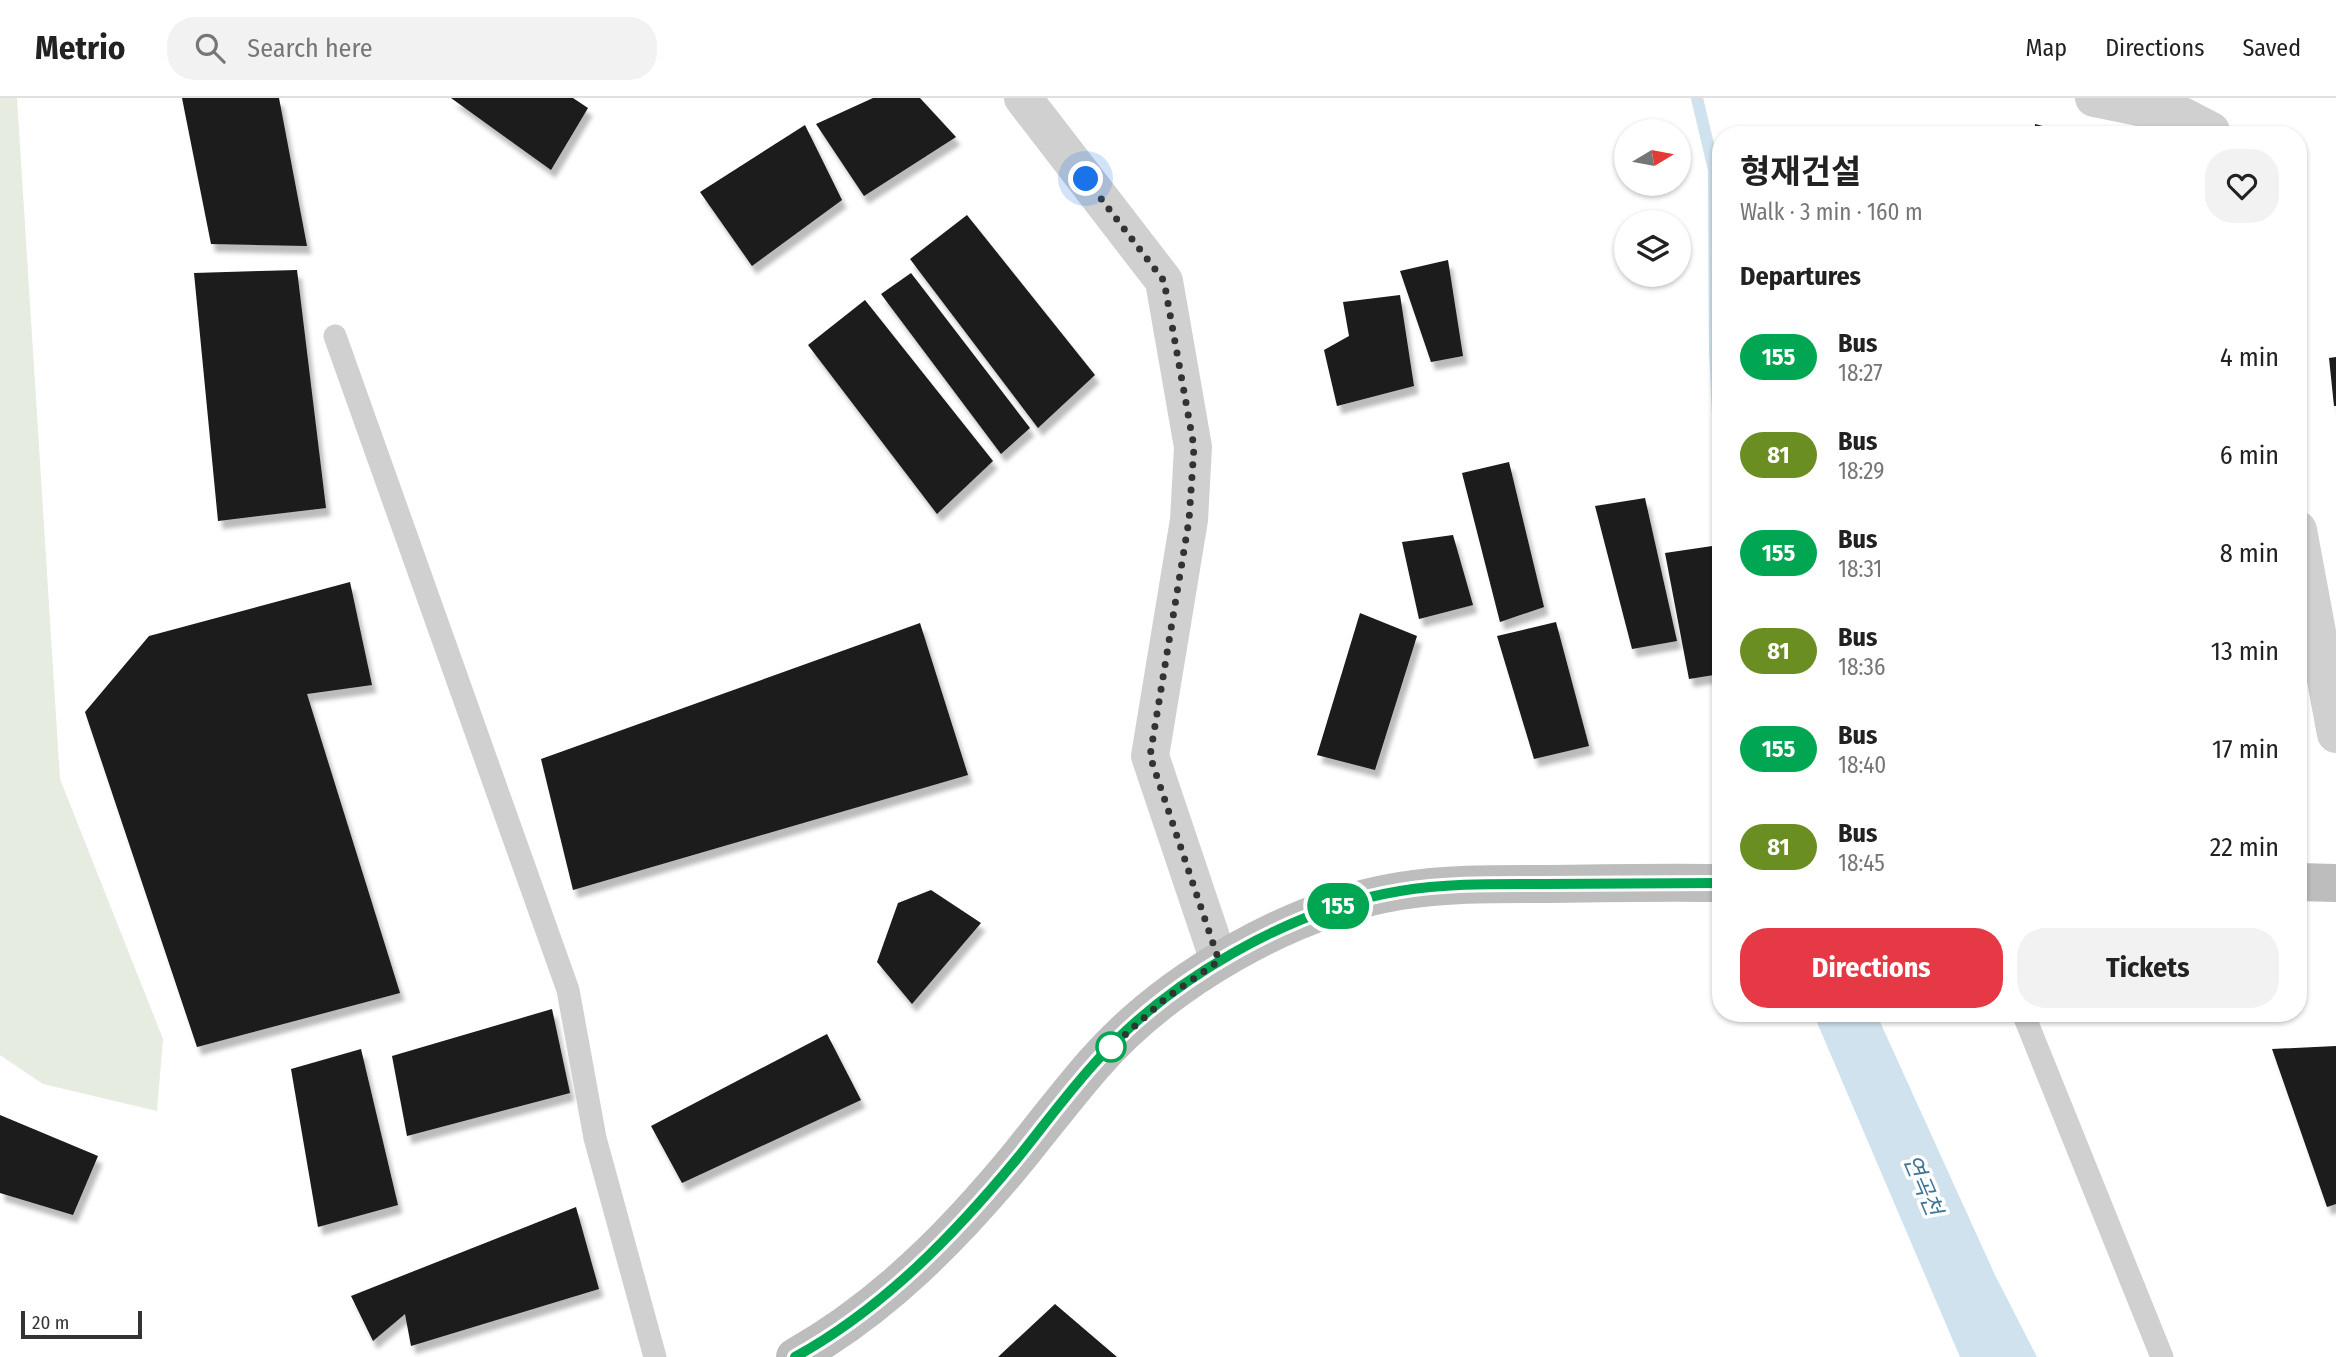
<!DOCTYPE html>
<html lang="en">
<head>
<meta charset="utf-8">
<style>
	:root { --surface:#fff; --page:#f2f2f2; --text:#222; --muted:#767676; --line:#e0e0e0; --accent:#e63946 }
	body { margin:0; font-family:"Fira Sans Condensed","Noto Sans KR",sans-serif; background:var(--page); color:var(--text); height:100vh; display:flex; flex-direction:column; font-size:26px; white-space:nowrap }
	* { box-sizing:border-box; margin:0 }
	p { font-size:23px; color:var(--muted) }
	.icon { flex:none; width:38px; height:38px; fill:none; stroke:currentColor; stroke-width:2; stroke-linecap:round; stroke-linejoin:round }
	.map { position:relative; flex:1; overflow:hidden }
	.side { position:absolute; left:1712px; top:28px; width:595px; height:896px; display:flex; flex-direction:column; background:var(--surface); border-radius:28px; box-shadow:0 2px 5px #0004 }
	.side>* { flex:none }
	.badge { padding:0 14px; border-radius:23px; font-size:24px; line-height:46px }
	.needle { width:46px; rotate:80deg }
	.buttons { position:absolute; left:1614px; top:21px; display:grid; gap:14px }
	.buttons a { display:grid; place-items:center; width:77px; height:77px; border-radius:50%; background:var(--surface); box-shadow:0 2px 5px #0004; font-size:35px }
	.scale { position:absolute; left:21px; bottom:18px; width:121px; box-sizing:border-box; padding-left:7px; border:4px solid #333; border-top:0; font-size:19px; line-height:24px; white-space:nowrap; color:#333; -webkit-text-stroke:5px #fff; paint-order:stroke }
	.you { position:absolute; width:35px; height:35px; margin:-18px; border:5px solid #fff; border-radius:50%; background:#1a73e8; box-shadow:0 0 0 10px #1a73e833 }
	.map>.badge { position:absolute; translate:-50% -50%; box-shadow:0 0 0 4px #fff }
	h2 { padding:0 28px; font-size:26px; line-height:63px }
	.round { display:grid; place-items:center; flex:none; width:74px; height:74px; border-radius:28px; background:var(--page) }
	.overview { display:flex; align-items:center; justify-content:space-between; height:119px; padding:0 28px }
	h1 { font-size:33px; font-weight:700; line-height:52px }
	.primary-button { display:flex; gap:14px; margin-top:auto; padding:14px 28px }
	.primary-button a { flex:1; height:80px; border-radius:28px; background:var(--accent); color:#fff; font-size:28px; font-weight:700; line-height:80px; text-align:center }
	.primary-button a+a { background:var(--page); color:var(--text) }
	ul { padding:0; list-style:none }
	li { display:flex; align-items:center; gap:21px; height:98px; padding:0 28px }
	li div { flex:1 }
	li b { display:block; font-size:26px }
	li em { font-style:normal }
	li .badge { min-width:77px; font-weight:700; text-align:center }
	header { display:flex; align-items:center; gap:42px; box-sizing:border-box; height:98px; padding:0 35px; background:var(--surface); border-bottom:2px solid var(--line) }
	header strong { font-size:33px }
	nav { display:flex; gap:38px; margin-inline-start:auto; font-size:24px }
	.search { width:490px; height:63px; background:var(--page); display:flex; align-items:center; gap:18px; box-sizing:border-box; padding:0 24px; border-radius:28px; color:var(--muted); font-size:26px }
	.map>svg:first-child { display:block }
	.green { fill:#e6ecdf }
	.water { fill:#cfe2ee }
	.lines { fill:none; stroke-linecap:round; stroke-linejoin:round }
	.stream { stroke:#cfe2ee; stroke-width:12 }
	.building { fill:#1a1a1a; filter:url(#shadow) }
	.lane { stroke:#d0d0d0; stroke-width:23 }
	.street { stroke:#d0d0d0; stroke-width:38 }
	.secondary { stroke:#bdbdbd; stroke-width:38 }
	.line-casing { stroke:#fff; stroke-width:16 }
	.line { stroke:#00a651; stroke-width:10 }
	.walk { stroke:#333; stroke-width:7; stroke-dasharray:0 12.6 }
	.stop-dot { fill:#fff; stroke:#00a651; stroke-width:3.5 }
	.labels { text-anchor:middle; dominant-baseline:central; stroke-width:7; stroke-linejoin:round; paint-order:stroke }
	.water-label { font-size:23px; font-style:italic; fill:#3f7597; stroke:#fff }
</style>
</head>
<body>
<header>
<strong>Metrio</strong>
<div class="search"><svg class="icon" aria-label="search" viewBox="0 0 24 24"><circle cx="10" cy="10" r="6"/><path d="M15 15l6 6"/></svg>Search here</div>
<nav><a>Map</a><a>Directions</a><a>Saved</a></nav>
</header>
<div class="map">
<svg width="2336" height="1259" viewBox="0 0 2336 1259">
	<defs>
		<filter id="shadow"><feDropShadow dx="4.5" dy="8" stdDeviation="2" flood-color="#0004"/></filter>
	</defs>
	<rect width="100%" height="100%" fill="#fff"/>
	<path class="green" d="M0,0h17l43,681 103,260 -6,72 -114,-27 -43,-29z"/>
	<path class="water" d="M1813,915h63l119,262 42,82h-77z"/>
	<g class="lines">
		<path class="stream" d="M1697,0l17,72 1,180 5,108"/>
	</g>
	<path class="building" d="M182,0h97l28,148 -96,-2z
		M451,0h122l15,10 -37,62z
		M873,0h47l36,39 -92,59 -48,-72z
		M2035,26l38,10v1h-38z
		M805,27l37,75 -90,66 -52,-74z
		M967,117l128,160 -57,53 -128,-169z
		M1448,162l15,96 -32,6 -31,-91z
		M297,172l29,238 -108,13 -24,-248z
		M911,175l119,155 -29,26 -120,-160z
		M1400,197l14,91 -77,20 -13,-56 25,-14 -6,-34z
		M865,202l128,161 -56,53 -129,-169z
		M2336,259v49h-2l-5,-48z
		M1509,364l35,145 -44,15 -38,-149z
		M1645,400l32,143 -45,8 -37,-143z
		M1453,437l20,70 -54,14 -17,-77z
		M1719,447l1,129 -31,5 -24,-126z
		M350,484l22,103 -65,9 93,299 -203,54 -112,-335 64,-76z
		M1360,515l57,23 -42,134 -58,-15z
		M1556,524l33,124 -55,13 -37,-123z
		M920,525l48,152 -395,115 -32,-131z
		M931,792l50,33 -69,81 -35,-42 21,-59z
		M552,911l18,84 -163,43 -15,-80z
		M827,936l34,66 -179,83 -31,-57z
		M2336,948v158l-9,3 -55,-158z
		M361,951l37,156 -80,22 -27,-158z
		M0,1017l98,41 -25,59 -73,-22z
		M576,1109l23,82 -188,57 -6,-32 -32,27 -22,-45z
		M1055,1206l62,53h-119z"/>
	<g class="lines">
		<path class="lane" d="M335,238l233,654 27,148 60,219
			M2023,915l139,344"/>
		<path class="street" d="M1023,0l141,183 29,166 -4,73 -39,236 69,205
			M2094,0l88,18 29,15 1,4
			M2298,432l38,204"/>
		<path class="secondary" d="M2298,784l38,1
			M795,1259c89,-50 161,-124 225,-202 24,-30 48,-61 73,-90 73,-84 197,-156 307,-174 49,-8 100,-7 149,-7 57,-1 114,-2 171,-1"/>
	</g>
	<g class="lines">
		<defs>
			<path id="line" d="M795,1259c89,-49 161,-124 225,-202 24,-30 47,-61 73,-90 73,-84 197,-156 307,-174 47,-8 96,-7 143,-7 59,0 118,-1 177,-1"/>
		</defs>
		<use href="#line" class="line-casing"/>
		<use href="#line" class="line"/>
		<path class="walk" d="M1086,81l78,102 30,166 -5,73 -39,236 69,205 -53,37 -60,54 5,-5"/>
	</g>
	<circle class="stop-dot" cx="1111" cy="949" r="14"/>
	<g class="labels">
		<g class="water-label">
			<text transform="translate(1923 1087) rotate(67)">연곡천</text>
		</g>
	</g>
</svg>
<div class="buttons">
<a><svg class="needle" viewBox="-14 -14 28 28"><path d="M0-13l5 13h-10z" fill="#e53935"/><path d="M0 13l5-13h-10z" fill="#767676"/></svg></a>
<a><svg class="icon" aria-label="layers" viewBox="0 0 24 24"><path d="M12 4l9 5-9 5-9-5zM3 14l9 5 9-5"/></svg></a>
</div>
<div class="scale">20 m</div>
<div class="you" style="left:1086px;top:81px"></div>
<b class="badge" style="left:1338px;top:808px;background:#00a651;color:#fff">155</b>
<section class="side">
<div class="overview"><div><h1>형재건설</h1><p>Walk · 3 min · 160 m</p></div><a class="round"><svg class="icon" aria-label="heart" viewBox="0 0 24 24"><path d="M12 20l-8-8c-3-5 5-10 8-4 3-6 11-1 8 4z"/></svg></a></div>
<h2>Departures</h2>
<ul>
<li><span class="badge" style="background:#00a651;color:#fff">155</span><div><b>Bus</b><p>18:27</p></div><em>4 min</em></li>
<li><span class="badge" style="background:#6b8e23;color:#fff">81</span><div><b>Bus</b><p>18:29</p></div><em>6 min</em></li>
<li><span class="badge" style="background:#00a651;color:#fff">155</span><div><b>Bus</b><p>18:31</p></div><em>8 min</em></li>
<li><span class="badge" style="background:#6b8e23;color:#fff">81</span><div><b>Bus</b><p>18:36</p></div><em>13 min</em></li>
<li><span class="badge" style="background:#00a651;color:#fff">155</span><div><b>Bus</b><p>18:40</p></div><em>17 min</em></li>
<li><span class="badge" style="background:#6b8e23;color:#fff">81</span><div><b>Bus</b><p>18:45</p></div><em>22 min</em></li>
</ul>
<div class="primary-button"><a>Directions</a><a>Tickets</a></div>
</section>
</div>
</body>
</html>
